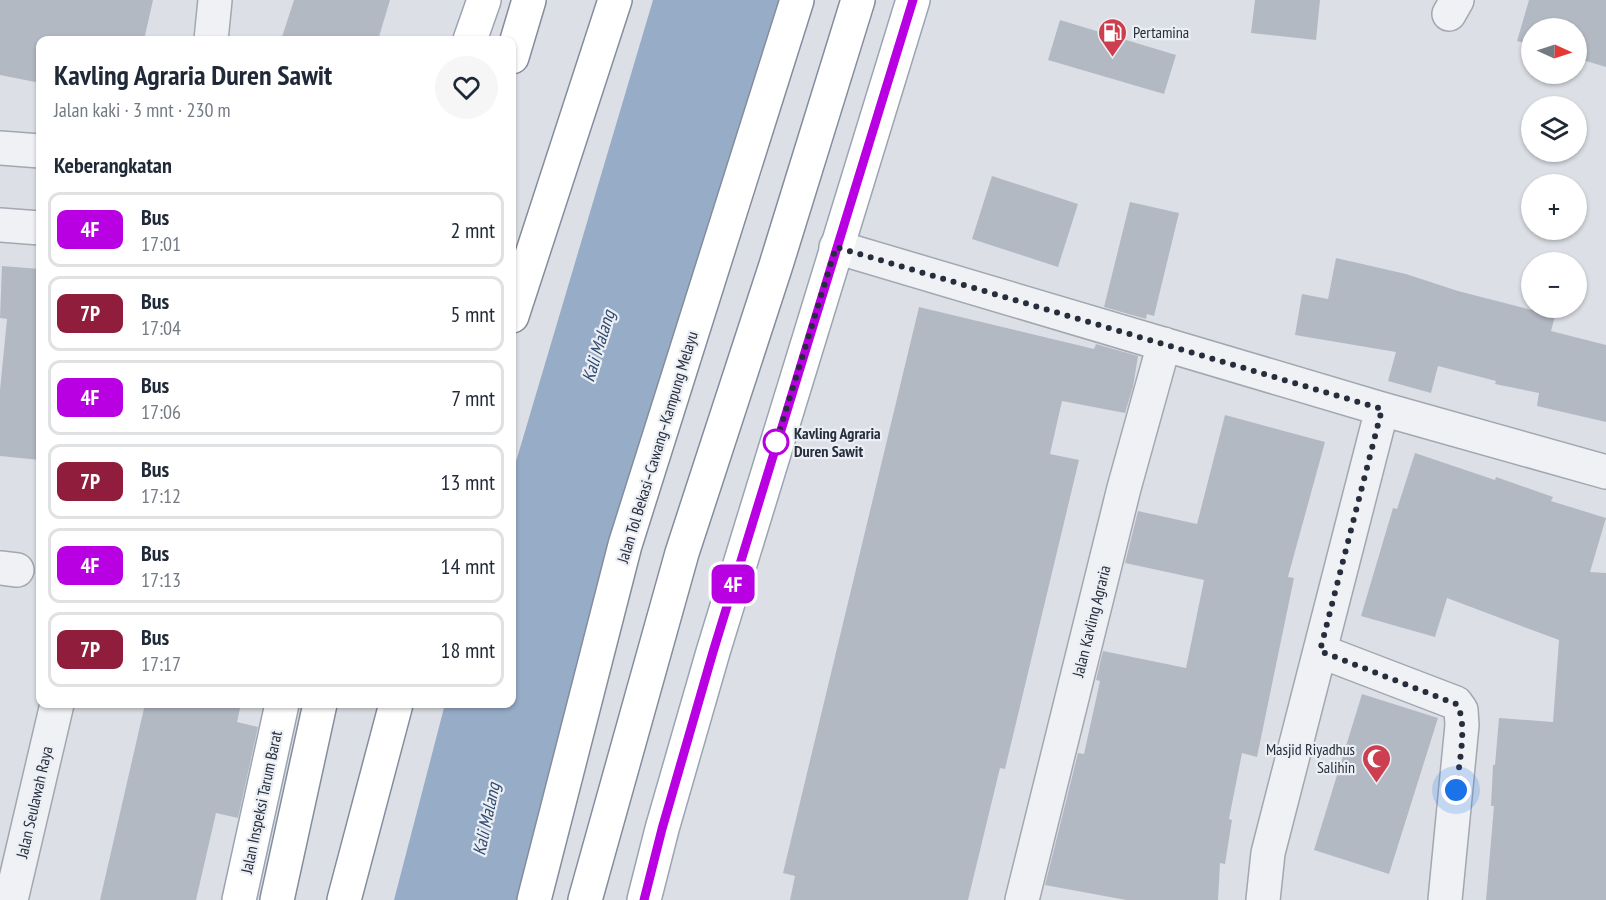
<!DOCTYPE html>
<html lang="id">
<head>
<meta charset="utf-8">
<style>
	:root { --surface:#fff; --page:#f6f6f7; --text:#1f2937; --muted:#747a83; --line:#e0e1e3 }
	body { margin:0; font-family:"PT Sans Narrow",sans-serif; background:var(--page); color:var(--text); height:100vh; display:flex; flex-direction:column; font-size:22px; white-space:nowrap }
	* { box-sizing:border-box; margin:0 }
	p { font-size:20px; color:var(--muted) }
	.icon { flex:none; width:33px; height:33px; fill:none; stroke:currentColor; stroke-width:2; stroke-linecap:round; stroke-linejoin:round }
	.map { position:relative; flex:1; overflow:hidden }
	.details { position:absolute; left:36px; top:36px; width:480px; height:672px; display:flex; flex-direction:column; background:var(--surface); border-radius:12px; box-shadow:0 2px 4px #0004 }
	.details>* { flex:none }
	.badge { padding:0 12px; border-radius:9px; font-size:21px; line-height:39px }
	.needle { width:39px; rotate:93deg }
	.tools { position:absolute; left:1521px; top:18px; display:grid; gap:12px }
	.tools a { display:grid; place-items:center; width:66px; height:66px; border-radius:50%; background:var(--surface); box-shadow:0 2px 4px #0004; font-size:30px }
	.you { position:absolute; width:30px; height:30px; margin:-15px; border:4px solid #fff; border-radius:50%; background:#1a73e8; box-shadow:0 0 0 9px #1a73e833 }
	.map>.badge { position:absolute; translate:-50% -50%; box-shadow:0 0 0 3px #fff }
	h2 { padding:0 18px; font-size:22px; line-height:54px }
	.round { display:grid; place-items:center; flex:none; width:63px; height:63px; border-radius:32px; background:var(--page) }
	.overview { display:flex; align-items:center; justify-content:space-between; height:102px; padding:0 18px }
	h1 { font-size:28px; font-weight:700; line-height:45px }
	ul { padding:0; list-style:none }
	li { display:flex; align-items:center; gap:18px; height:75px; margin:0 12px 9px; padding:0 6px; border:3px solid var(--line); border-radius:12px }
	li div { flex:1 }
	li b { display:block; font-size:22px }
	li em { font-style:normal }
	li .badge { min-width:66px; font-weight:700; text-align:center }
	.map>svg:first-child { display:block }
	.water { fill:#97acc7 }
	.building { fill:#b3b9c3 }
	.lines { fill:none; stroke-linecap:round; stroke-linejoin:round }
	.minor-casing { stroke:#a2a7b0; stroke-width:36 }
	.primary-casing { stroke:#9ba4b2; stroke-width:36 }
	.motorway-casing { stroke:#848d9d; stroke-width:36 }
	.minor { stroke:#eff1f5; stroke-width:33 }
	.primary { stroke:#fff; stroke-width:33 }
	.motorway { stroke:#fff; stroke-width:33 }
	.line-casing { stroke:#fff; stroke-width:14 }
	.line { stroke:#b900e2; stroke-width:9 }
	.walk { stroke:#262d3c; stroke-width:6; stroke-dasharray:0 10.8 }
	.stop-dot { fill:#fff; stroke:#b900e2; stroke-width:3 }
	.labels { text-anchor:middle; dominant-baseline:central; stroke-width:4.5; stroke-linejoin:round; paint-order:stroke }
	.poi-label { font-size:16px; fill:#262d3c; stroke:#ebeff4; text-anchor:start }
	.stop-label { font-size:16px; font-weight:bold; fill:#262d3c; stroke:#ebeff4; text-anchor:start }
	.street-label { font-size:16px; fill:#262d3c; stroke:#ebeff4 }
	.water-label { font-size:18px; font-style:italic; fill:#314a70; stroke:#ebeff4 }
</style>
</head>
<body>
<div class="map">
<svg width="1606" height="900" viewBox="0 0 1606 900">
	<rect width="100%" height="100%" fill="#dce0e6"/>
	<path class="water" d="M653,0h144l-108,344 -146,556h-149l51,-196h67v-229z"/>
	<path class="building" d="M0,0h153l-9,40h-104v43l-40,-8z
		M294,0h96l-12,40h-97z
		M1255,0h65l-4,40 -65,-7z
		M1529,0h77v67l-30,-9v-30h-44v17l-15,-4z
		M1060,20l116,35 -12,39 -116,-34z
		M992,176l86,28 -20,63 -86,-28z
		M1130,202l49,11 -25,103 -7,-2 -1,5 -42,-12z
		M1336,258l70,16 52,17 97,25 -4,15 55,14v77l-69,-16 2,-13 -44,-9 1,-3 -58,-15 -7,27 -43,-12 8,-29 -101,-17 7,-41 26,5z
		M2,266l38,3v191l-40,-4v-66l7,-71 -7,-1z
		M919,307l175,42 2,-5 42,12 -5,31 -8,26 -63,-12 -12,53 29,6 -74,309 -5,-1 -32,132h-178l5,-24 -12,-3z
		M1225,415l100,27 -37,135 6,1 -37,179 -15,-4 -13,66 3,1 -7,44 -5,-1 -2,37h-92l-81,-15 33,-132 6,1 16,-73 -4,-1 7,-29 83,17 18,-88 -79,-17 13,-52 59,13z
		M1415,453l80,27 1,-3 57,20 -2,4 55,17 -16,54 16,1v327h-120l8,-94h-3l2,-41h2l4,-47 54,4 6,-82 -112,-42 -12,39 -74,-21 32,-108 4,1z
		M1362,694l76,24 -49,156 -75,-24z
		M145,704h96l-4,18 21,5 -20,91 -22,-5 -20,87h-96z"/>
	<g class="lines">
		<defs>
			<path id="minor" d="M1449,14l8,-14
				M211,40l4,-40
				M0,148l40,3
				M0,225l40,3
				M836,247l546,162 224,63
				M0,568l17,2
				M1320,651l136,52 5,7 1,15 -17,175
				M11,900l46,-196
				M1022,900l102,-412 40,-144
				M1263,900l5,-47 114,-444"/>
			<path id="primary" d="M470,40l14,-40
				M239,900l43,-196
				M644,900l18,-71 51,-177 200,-652"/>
			<path id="motorway" d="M512,57l17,-57
				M512,316l103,-316
				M277,900l43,-196
				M344,900l52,-196
				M534,900l91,-355 172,-545
				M585,900l97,-347 94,-288 82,-265"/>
		</defs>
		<use href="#minor" class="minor-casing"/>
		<use href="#primary" class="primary-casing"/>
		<use href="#motorway" class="motorway-casing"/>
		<use href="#minor" class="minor"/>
		<use href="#primary" class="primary"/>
		<use href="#motorway" class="motorway"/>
	</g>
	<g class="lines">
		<defs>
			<path id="line" d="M644,900l18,-71 51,-177 200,-652"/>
		</defs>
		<use href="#line" class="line-casing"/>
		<use href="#line" class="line"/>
		<path class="walk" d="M776,442l-1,4 61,-199 546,162 -62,242 136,53c13,17 2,65 0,86"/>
	</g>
	<defs>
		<symbol id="fuel-pin" viewBox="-11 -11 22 30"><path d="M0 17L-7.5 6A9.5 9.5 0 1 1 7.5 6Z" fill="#cd3f50" stroke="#ebeff4"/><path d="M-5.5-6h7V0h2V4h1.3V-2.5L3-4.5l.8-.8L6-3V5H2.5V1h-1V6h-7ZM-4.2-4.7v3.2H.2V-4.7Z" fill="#fff"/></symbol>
		<symbol id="mosque-pin" viewBox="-11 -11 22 30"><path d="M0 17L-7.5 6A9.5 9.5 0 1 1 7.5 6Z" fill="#cd3f50" stroke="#ebeff4"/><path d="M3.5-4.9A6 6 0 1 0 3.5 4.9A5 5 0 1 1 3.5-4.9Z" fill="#fff"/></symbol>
	</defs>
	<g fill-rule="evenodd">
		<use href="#fuel-pin" x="1096" y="16" width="33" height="45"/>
		<use href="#mosque-pin" x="1360" y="742" width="33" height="45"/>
	</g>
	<circle class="stop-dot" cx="776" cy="442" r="12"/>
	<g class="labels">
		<g class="poi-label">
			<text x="1133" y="32">Pertamina</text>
			<text x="1355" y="749" text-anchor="end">Masjid Riyadhus<tspan x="1355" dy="18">Salihin</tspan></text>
		</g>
		<g class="stop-label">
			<text x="794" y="433">Kavling Agraria<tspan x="794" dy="18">Duren Sawit</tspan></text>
		</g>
		<g class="street-label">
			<text transform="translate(657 447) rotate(-73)">Jalan Tol Bekasi–Cawang–Kampung Melayu</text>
			<text transform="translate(1091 621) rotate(-76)">Jalan Kavling Agraria</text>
			<text transform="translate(34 802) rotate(-77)">Jalan Seulawah Raya</text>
			<text transform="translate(261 802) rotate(-78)">Jalan Inspeksi Tarum Barat</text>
		</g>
		<g class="water-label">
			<text transform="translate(598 346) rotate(-73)">Kali Malang</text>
			<text transform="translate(486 819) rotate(-78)">Kali Malang</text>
		</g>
	</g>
</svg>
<div class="tools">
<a><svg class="needle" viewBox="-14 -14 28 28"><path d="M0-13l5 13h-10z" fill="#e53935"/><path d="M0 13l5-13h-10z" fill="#747a83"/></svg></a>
<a><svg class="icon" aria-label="layers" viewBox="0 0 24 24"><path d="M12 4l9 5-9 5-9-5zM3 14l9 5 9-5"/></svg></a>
<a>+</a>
<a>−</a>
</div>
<div class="you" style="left:1456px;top:790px"></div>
<b class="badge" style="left:733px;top:584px;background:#b900e2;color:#fff">4F</b>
<section class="details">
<div class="overview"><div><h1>Kavling Agraria Duren Sawit</h1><p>Jalan kaki · 3 mnt · 230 m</p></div><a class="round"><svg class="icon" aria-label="heart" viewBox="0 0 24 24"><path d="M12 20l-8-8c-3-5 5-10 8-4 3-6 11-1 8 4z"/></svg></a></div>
<h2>Keberangkatan</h2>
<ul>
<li><span class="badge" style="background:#b900e2;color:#fff">4F</span><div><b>Bus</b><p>17:01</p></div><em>2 mnt</em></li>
<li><span class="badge" style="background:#901d3c;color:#fff">7P</span><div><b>Bus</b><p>17:04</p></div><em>5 mnt</em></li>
<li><span class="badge" style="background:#b900e2;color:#fff">4F</span><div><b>Bus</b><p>17:06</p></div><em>7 mnt</em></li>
<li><span class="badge" style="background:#901d3c;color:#fff">7P</span><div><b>Bus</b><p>17:12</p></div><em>13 mnt</em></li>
<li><span class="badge" style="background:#b900e2;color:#fff">4F</span><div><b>Bus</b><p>17:13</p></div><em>14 mnt</em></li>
<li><span class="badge" style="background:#901d3c;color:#fff">7P</span><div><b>Bus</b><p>17:17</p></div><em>18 mnt</em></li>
</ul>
</section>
</div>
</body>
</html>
